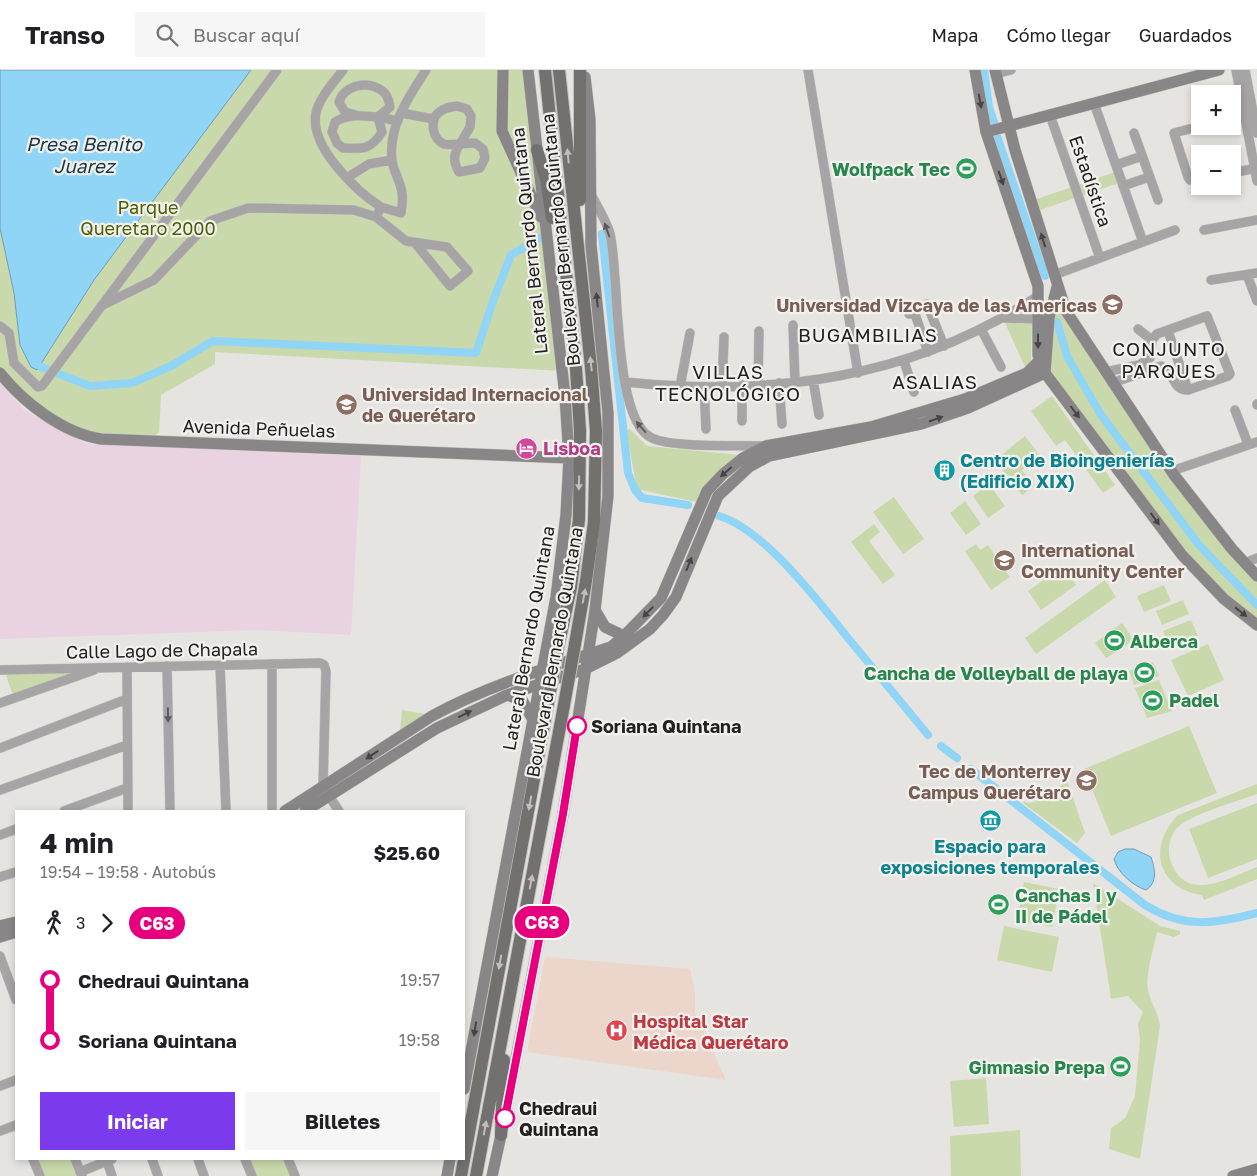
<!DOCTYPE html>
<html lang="es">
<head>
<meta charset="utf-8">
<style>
	:root { --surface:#fff; --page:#f6f6f6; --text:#202124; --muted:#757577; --line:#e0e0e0; --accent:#7c3aed }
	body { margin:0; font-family:"Golos Text",sans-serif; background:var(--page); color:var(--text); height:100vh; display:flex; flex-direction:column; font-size:19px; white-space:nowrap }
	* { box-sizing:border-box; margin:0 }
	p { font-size:16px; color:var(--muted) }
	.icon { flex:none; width:28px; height:28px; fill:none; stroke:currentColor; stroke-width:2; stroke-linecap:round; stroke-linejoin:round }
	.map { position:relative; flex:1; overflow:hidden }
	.panel { position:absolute; left:15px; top:740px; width:450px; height:350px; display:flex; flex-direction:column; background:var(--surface); border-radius:0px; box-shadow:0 2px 8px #0003 }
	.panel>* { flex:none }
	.badge { padding:0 10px; border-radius:16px; font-size:18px; line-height:32px }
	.tools { position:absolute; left:1191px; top:15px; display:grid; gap:10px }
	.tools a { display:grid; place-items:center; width:50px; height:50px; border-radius:0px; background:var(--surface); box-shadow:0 2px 8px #0003; font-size:25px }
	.map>.badge { position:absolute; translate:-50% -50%; box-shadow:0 0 0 2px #fff }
	.legs { display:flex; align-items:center; gap:8px; height:55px; padding:0 25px; font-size:16px }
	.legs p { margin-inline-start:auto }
	.overview { display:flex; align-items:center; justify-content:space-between; height:85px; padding:0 25px }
	h1 { font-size:28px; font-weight:700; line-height:38px }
	.primary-button { display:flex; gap:10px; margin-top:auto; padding:10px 25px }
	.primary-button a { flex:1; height:58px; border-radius:0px; background:var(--accent); color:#fff; font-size:20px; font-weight:700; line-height:58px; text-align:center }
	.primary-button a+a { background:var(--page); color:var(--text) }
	ul { padding:0 25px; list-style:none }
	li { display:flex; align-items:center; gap:18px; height:60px; font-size:19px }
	li i { display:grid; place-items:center; width:8px; height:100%; margin:0 6px; background:currentColor }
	li i::after { content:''; width:12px; height:12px; margin:-6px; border:4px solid; border-radius:50%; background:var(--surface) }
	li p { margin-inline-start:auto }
	li:first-child i { background:linear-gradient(#0000 50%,currentColor 0) }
	li:last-child i { background:linear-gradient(currentColor 50%,#0000 0) }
	header { display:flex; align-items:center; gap:30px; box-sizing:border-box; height:70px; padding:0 25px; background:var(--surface); border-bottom:1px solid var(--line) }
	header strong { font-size:24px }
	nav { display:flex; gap:28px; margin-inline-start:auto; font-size:18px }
	.search { width:350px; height:45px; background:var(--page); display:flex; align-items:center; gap:12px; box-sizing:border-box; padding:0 18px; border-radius:0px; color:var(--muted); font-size:19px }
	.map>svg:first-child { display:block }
	.industrial { fill:#e9d3e1 }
	.medical { fill:#ecd5ca }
	.green { fill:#c9d9ab }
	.water { fill:#90d4f6; stroke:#6f9eb6 }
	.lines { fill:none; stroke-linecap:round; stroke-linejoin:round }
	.canal { stroke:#90d4f6; stroke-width:8 }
	.street-casing { stroke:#c3c1bd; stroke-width:10 }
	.secondary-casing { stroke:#c3c1bd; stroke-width:12 }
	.primary-casing { stroke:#c3c1bd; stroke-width:14 }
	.street { stroke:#a6a4a5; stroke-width:9 }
	.secondary { stroke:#888686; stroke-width:11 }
	.primary { stroke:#737070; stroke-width:12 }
	.primary-bridge-casing { stroke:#c3c1bd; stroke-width:14; stroke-linecap:butt }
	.primary-bridge { stroke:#737070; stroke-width:12 }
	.oneway { fill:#464444 }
	.oneway2 { fill:#c0bdbc }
	.oneway3 { fill:#5d5c5c }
	.line-1-casing { stroke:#fff; stroke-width:11 }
	.line-1 { stroke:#e6007e; stroke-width:8 }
	.stop-1-dot { fill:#fff; stroke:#e6007e; stroke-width:2.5 }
	.labels { text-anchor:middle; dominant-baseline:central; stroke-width:4.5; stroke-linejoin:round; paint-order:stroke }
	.leisure-label { font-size:18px; font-weight:bold; fill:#27864d; stroke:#f3f1ee; text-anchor:end }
	.street-label { font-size:18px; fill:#222120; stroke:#f3f1ee }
	.park-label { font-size:18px; fill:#4b6100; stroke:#f3f1ee }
	.education-label { font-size:18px; font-weight:bold; fill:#785e54; stroke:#f3f1ee; text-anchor:end }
	.hotel-label { font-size:18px; font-weight:bold; fill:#b23c85; stroke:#f3f1ee; text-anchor:start }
	.culture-label { font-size:18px; font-weight:bold; fill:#0d838f; stroke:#f3f1ee; text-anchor:start }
	.stop-label { font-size:18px; font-weight:bold; fill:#222120; stroke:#f3f1ee; text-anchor:start }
	.health-label { font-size:18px; font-weight:bold; fill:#be3a42; stroke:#f3f1ee; text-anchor:start }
	.water-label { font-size:19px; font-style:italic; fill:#193947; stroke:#f3f1ee }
	.neighbourhood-label { font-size:19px; letter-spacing:1px; fill:#222120; stroke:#f3f1ee }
</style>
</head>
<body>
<header>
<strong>Transo</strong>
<div class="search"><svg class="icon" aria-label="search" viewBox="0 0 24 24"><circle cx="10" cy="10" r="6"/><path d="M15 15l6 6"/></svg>Buscar aquí</div>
<nav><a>Mapa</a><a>Cómo llegar</a><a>Guardados</a></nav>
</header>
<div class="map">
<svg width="1257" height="1106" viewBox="0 0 1257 1106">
	<rect width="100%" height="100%" fill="#e6e4e0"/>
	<path class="industrial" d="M0,311l23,28 64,35 274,12 -10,179 -93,-5 -258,9z"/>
	<path class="medical" d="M545,887l145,12 5,22v22l31,67 -199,-28z"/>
	<path class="green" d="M0,0h523l39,301 -347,-19v12l-54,31 -2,38h-2l-1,9 -29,1 -62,-16 -65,-51z
		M1118,101l4,11 -88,30 -3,-11z
		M1058,230l16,32 183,249v39l-30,-22 -59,-68 -119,-160 4,-49z
		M1032,251l-1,41 -6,5 -20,-44z
		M1052,326l63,89 -12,8 -38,-53 -9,6 -25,-35z
		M630,359l17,17 92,9 -43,47 -59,-13 -11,-59z
		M1025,366l15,20 -18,14 12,16 -12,9 -27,-35z
		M947,388l9,14 -14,9 -9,-14z
		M989,414l16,22 -17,12 -15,-22z
		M894,427l30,42 -21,15 -30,-42z
		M965,431l16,23 -15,11 -16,-22z
		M874,454l6,8 -11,9 26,34 -12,9 -32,-42z
		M976,474l4,6 8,-5 22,32 -19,13 -26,-39z
		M1063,496l13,19 -35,25 -13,-19z
		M1105,510l11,17 -80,57 -11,-16z
		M1164,515l7,16 -27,11 -7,-16z
		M1183,530l6,14 -27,11 -6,-14z
		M1191,550l7,16 -28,12 -7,-17z
		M1122,553l12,17 -28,18 -11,-15z
		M1208,574l16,36 -36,16 -17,-36z
		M1153,592l6,14 -25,9 -5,-14z
		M90,600l-77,26 -8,-24z
		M1159,610l13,31 -25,7 -12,-30z
		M402,640l23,4 -25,17z
		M1189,656l28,67 -106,43 -27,-67z
		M1067,711l18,52 -8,10 -54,-40 1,-2 4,2 15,-3z
		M1257,714v10c-19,7 -69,21 -81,35 -7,9 -9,23 -5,33 15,42 58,16 86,5v12l-53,21 -2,-5c-45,-7 -55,-48 -24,-80z
		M1257,733v56l-49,19 -19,-49z
		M1024,812l35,7 -7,38 -35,-7z
		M1093,813l67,43 20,5v3l-6,3 -17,-5c-3,14 -12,45 -9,58 3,14 10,21 12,36l-20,133 -31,-10 2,-21 14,-10 10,-22 5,-57 -2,-15 5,-12 -15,-16 -17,3z
		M1004,856l55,11 -7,35 -55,-12z
		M986,1008l3,46 -35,3 -4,-46z
		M1020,1060l1,46h-70l-1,-40z
		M36,1089h34l7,17h-34z
		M246,1089h41l7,17h-41z"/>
	<path class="water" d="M0,0h251l-157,210 -57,90 -6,-3 -11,-22 -6,-52 -14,-65z
		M1125,779h9l17,8c4,12 7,25 -5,33 -13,-4 -29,-18 -32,-31l4,-7z"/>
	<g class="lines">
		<path class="canal" d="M984,0l5,37 5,15
			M997,66l48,140
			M602,164l26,239 7,17 7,8 46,7
			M1057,252l10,34 34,59 98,130 58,60
			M41,297l49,19 42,-3 39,-17 42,-25 263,12 17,-52 18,-46 29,-17
			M719,446c46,14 98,84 129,122 26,32 53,64 80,97
			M941,676l16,12
			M971,699l174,136c39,24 69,19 112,8"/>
		<defs>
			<path id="street" d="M343,0c-9,12 -24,28 -27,43 -7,33 40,78 65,94
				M808,0l50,303
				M1236,0l21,111
				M1245,0l12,63
				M995,4l16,-4
				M1094,33l49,139
				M457,36l10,3 4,7 -1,11 -10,17c-5,0 -12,1 -16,0 -12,-5 -14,-23 -6,-31 5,-5 12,-6 19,-7z
				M401,43l33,6
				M356,45l-11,-3 -6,-10c5,-16 27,-22 42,-12 6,3 8,11 9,17l-12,10c-15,-1 -29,-4 -43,5l-3,10 5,11 6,5c19,1 28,2 39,-16l-4,-15 20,4
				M1050,45l50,143
				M1232,50l17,-3
				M1134,63l24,67
				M475,73l8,6 2,9 -5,10 -21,4c-6,-10 -6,-17 1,-28z
				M1116,95l26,-9
				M1232,103l25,-5
				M348,107l21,-13 23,-4
				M1200,109l-10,1 -2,-3 -14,-44 27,-7
				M1123,116l26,-9
				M592,126c6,12 15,26 18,38 10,41 2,186 42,204 21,10 88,7 114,8
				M376,147l5,-10 20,6c1,-6 2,-14 1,-20 -1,-11 -9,-22 -10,-33 -4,-34 17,-63 34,-90
				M1204,160l53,-10
				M1054,205l121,-45
				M1247,205l10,26
				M1211,210l46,-7
				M927,234l17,42
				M101,236l53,-26 56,-59 38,-13 106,2 22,7 30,24 41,6 21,24 -18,15 -35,-43
				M909,244h6l13,38
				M1005,248l33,1
				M793,255l2,57
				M0,256l9,7 5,30 24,24 4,-1 235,-316
				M981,259l20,38
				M1138,259l14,11
				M1168,261l20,59
				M904,291l10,31
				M1105,302l34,-7 11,-7 2,-18 5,-6 50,-18 23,58 -2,2 -40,14c-17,0 -13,-19 -27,-24l-49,17
				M813,310l6,35
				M625,312c147,15 287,-3 413,-86
				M779,313l3,41
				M758,314l1,-53
				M742,315v36
				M722,316l2,-49
				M680,317l10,-54
				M704,317l2,42
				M1257,334v1
				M1235,340l13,34
				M1172,401l85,-29
				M1245,493l12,-5
				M272,594v147
				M220,595l6,146
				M167,596l3,145
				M127,597l1,144
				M0,600l320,-7 4,2 2,6 -3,115
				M0,633l94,-33
				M0,678l127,-49
				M0,720l127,-45
				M329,726l10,15
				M64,741l63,-23
				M0,765l16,-6
				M0,807l16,-5
				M0,886l16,44
				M0,1016l16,-6
				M0,1061l16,-6
				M33,1089l7,17
				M75,1089l7,17
				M152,1089l6,17
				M198,1089l6,17
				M245,1089l7,17
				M288,1089l7,17
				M107,1091l5,15
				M80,1102l32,-13"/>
			<path id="secondary" d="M503,0l-1,61 39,86
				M975,0l11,62 52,154v69l7,18 137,182 42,44 33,26
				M995,0l20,80 51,161 108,164 58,74 25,27
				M986,62l233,-62
				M0,303c24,30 63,60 101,66l468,19
				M595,540l10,17 19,9
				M507,625l15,5 10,18
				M285,741l147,-95c57,-31 118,-49 179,-69l13,-11 37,-38 46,-107 16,-17 20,-16 23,-12 105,-19 94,-28 62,-26 12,-12
				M305,741l132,-83 70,-33 78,-26 32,-16 33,-24 13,-14 13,-18 42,-101 31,-29 20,-11 152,-32 47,-16 77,-35 4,-55 8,-31
				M0,856l16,-4
				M0,867l16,-5
				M464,1019l92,-492 10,-82 3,-57 -4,-62 -37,-326
				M506,1041l57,-297 32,-204 13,-114v-83l-17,-168 -1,-125 -5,-43
				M447,1106l3,-17
				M492,1106l11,-50
				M1233,1106l24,-7"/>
			<path id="primary" d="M545,0l31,298 4,63 -1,88 -8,68 -12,56
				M559,0l32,297 5,64 -2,91 -8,59 -11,63
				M580,0v130
				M537,80l9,29 6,39
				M501,1065l3,-75
				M461,1106l87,-473
				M476,1106l88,-471"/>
		</defs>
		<use href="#street" class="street-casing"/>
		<use href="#secondary" class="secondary-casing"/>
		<use href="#primary" class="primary-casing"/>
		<use href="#street" class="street"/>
		<use href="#secondary" class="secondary"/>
		<use href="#primary" class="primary"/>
		<defs>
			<path id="primary-bridge" d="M548,633l11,-60
				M564,635l11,-61"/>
		</defs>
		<use href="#primary-bridge" class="primary-bridge-casing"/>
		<use href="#primary-bridge" class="primary-bridge"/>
	</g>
	<defs><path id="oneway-solid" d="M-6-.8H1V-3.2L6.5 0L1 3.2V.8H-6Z" transform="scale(1.25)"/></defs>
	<g class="oneway">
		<use href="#oneway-solid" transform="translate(980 31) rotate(80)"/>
		<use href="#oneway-solid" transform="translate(1001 108) rotate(71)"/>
		<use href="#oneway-solid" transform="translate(1043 170) rotate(-107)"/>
		<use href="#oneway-solid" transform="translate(597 230) rotate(-96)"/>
		<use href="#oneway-solid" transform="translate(1038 271) rotate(90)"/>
		<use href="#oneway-solid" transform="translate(1075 342) rotate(53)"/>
		<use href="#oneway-solid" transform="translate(936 349) rotate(-19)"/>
		<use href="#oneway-solid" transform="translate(726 402) rotate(139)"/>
		<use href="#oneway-solid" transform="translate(1155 449) rotate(54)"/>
		<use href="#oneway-solid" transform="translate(689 494) rotate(-68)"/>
		<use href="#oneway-solid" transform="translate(648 542) rotate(134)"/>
		<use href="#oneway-solid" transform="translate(1241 542) rotate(38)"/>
		<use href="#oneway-solid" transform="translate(465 644) rotate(-26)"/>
		<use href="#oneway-solid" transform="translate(372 685) rotate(147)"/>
		<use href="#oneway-solid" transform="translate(475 959) rotate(99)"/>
	</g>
	<g class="oneway2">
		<use href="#oneway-solid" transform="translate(568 86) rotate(-96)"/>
		<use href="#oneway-solid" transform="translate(591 294) rotate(-96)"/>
		<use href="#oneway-solid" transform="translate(579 413) rotate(91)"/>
		<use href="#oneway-solid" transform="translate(584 526) rotate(-79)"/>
		<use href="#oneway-solid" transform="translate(530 733) rotate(100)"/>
		<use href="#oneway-solid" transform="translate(531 812) rotate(-79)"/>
		<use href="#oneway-solid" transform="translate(500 892) rotate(100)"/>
		<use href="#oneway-solid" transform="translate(485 1058) rotate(-80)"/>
	</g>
	<g class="oneway3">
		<use href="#oneway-solid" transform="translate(607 160) rotate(-110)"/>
		<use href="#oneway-solid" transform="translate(641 357) rotate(-131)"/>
		<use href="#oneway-solid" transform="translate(168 645) rotate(89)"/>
	</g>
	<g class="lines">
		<defs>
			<path id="line-1" d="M505,1048l58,-304 14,-88"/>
		</defs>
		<use href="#line-1" class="line-1-casing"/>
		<use href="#line-1" class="line-1"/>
	</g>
	<defs>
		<symbol id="stadium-disc" viewBox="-11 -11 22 22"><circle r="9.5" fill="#2e9e5b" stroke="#f3f1ee"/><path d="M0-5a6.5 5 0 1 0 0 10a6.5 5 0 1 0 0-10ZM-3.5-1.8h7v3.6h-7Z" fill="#fff"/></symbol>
		<symbol id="university-disc" viewBox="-11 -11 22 22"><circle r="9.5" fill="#8d6e63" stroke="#f3f1ee"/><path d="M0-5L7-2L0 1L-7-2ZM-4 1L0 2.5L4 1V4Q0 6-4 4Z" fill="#fff"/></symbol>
		<symbol id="hotel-disc" viewBox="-11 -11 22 22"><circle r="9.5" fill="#d1479c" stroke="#f3f1ee"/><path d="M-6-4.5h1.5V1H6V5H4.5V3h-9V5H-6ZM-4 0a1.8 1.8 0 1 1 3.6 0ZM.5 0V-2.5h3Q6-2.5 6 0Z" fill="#fff"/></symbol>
		<symbol id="building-disc" viewBox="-11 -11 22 22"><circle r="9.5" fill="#0f9aa8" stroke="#f3f1ee"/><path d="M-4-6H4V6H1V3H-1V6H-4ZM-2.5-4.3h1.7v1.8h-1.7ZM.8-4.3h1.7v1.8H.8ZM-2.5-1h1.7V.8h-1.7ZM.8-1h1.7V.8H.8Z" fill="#fff"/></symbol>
		<symbol id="museum-disc" viewBox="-11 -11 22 22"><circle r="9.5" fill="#0f9aa8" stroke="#f3f1ee"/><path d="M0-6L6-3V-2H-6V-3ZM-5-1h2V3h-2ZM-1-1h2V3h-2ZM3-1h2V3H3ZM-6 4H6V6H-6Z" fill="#fff"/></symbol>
		<symbol id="hospital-disc" viewBox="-11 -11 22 22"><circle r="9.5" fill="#e0444e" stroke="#f3f1ee"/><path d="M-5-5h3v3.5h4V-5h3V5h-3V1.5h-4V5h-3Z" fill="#fff"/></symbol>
	</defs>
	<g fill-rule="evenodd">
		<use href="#stadium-disc" x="954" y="86" width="25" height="25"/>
		<use href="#university-disc" x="1100" y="222" width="25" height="25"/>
		<use href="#university-disc" x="334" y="322" width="25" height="25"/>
		<use href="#hotel-disc" x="514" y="366" width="25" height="25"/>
		<use href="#building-disc" x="932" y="388" width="25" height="25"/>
		<use href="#university-disc" x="992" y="478" width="25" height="25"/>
		<use href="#stadium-disc" x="1102" y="558" width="25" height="25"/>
		<use href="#stadium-disc" x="1132" y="590" width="25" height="25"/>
		<use href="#stadium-disc" x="1140" y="618" width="25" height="25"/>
		<use href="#university-disc" x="1074" y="698" width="25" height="25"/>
		<use href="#museum-disc" x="978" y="738" width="25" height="25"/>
		<use href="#stadium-disc" x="986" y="822" width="25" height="25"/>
		<use href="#hospital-disc" x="604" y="948" width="25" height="25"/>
		<use href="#stadium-disc" x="1108" y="984" width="25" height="25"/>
	</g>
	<g class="stop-1-dot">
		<circle cx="577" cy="656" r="9"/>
		<circle cx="505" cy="1048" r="9"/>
	</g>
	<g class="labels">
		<g class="leisure-label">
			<text x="950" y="99">Wolfpack Tec</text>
			<text x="1130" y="571" text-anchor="start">Alberca</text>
			<text x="1128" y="603">Cancha de Volleyball de playa</text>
			<text x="1169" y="630" text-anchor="start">Padel</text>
			<text x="1015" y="825" text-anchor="start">Canchas I y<tspan x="1015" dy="21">II de Pádel</tspan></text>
			<text x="1105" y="997">Gimnasio Prepa</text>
		</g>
		<g class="street-label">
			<text transform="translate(1091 111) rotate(71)">Estadística</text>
			<text transform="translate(560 170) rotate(-96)">Boulevard Bernardo Quintana</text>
			<text transform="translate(529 171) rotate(-96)">Lateral Bernardo Quintana</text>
			<text transform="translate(259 358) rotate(2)">Avenida Peñuelas</text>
			<text transform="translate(528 568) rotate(-80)">Lateral Bernardo Quintana</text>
			<text transform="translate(162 580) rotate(-1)">Calle Lago de Chapala</text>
			<text transform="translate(554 582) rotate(-80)">Boulevard Bernardo Quintana</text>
		</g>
		<g class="park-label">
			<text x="148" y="137">Parque<tspan x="148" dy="21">Queretaro 2000</tspan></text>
		</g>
		<g class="education-label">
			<text x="1097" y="235">Universidad Vizcaya de las Americas</text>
			<text x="362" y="324" text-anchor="start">Universidad Internacional<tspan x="362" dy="21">de Querétaro</tspan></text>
			<text x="1021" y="480" text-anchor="start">International<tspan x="1021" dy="21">Community Center</tspan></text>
			<text x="1071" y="701">Tec de Monterrey<tspan x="1071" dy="21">Campus Querétaro</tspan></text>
		</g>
		<g class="hotel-label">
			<text x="543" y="378">Lisboa</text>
		</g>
		<g class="culture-label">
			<text x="960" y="390">Centro de Bioingenierías<tspan x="960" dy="21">(Edificio XIX)</tspan></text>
			<text x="990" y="776" text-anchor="middle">Espacio para<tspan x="990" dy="21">exposiciones temporales</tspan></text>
		</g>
		<g class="stop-label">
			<text x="591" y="656">Soriana Quintana</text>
			<text x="519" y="1038">Chedraui<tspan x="519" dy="21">Quintana</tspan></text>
		</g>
		<g class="health-label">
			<text x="633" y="951">Hospital Star<tspan x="633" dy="21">Médica Querétaro</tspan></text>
		</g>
		<g class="water-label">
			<text x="84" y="73">Presa Benito<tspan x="84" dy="22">Juarez</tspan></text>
		</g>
		<g class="neighbourhood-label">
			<text x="868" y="264">BUGAMBILIAS</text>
			<text x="1169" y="278">CONJUNTO<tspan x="1169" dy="22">PARQUES</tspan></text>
			<text x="728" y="301">VILLAS<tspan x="728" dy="22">TECNOLÓGICO</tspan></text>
			<text x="935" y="311">ASALIAS</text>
		</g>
	</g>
</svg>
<div class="tools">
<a>+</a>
<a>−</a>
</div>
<b class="badge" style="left:542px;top:852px;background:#e6007e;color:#fff">C63</b>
<section class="panel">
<div class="overview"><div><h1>4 min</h1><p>19:54 – 19:58 · Autobús</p></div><b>$25.60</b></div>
<div class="legs"><svg class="icon" aria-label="walk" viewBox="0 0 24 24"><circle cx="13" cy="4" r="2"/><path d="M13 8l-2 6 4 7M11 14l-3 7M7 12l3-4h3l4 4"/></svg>3<svg class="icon" aria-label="forward" viewBox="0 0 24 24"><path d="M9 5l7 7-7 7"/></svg><b class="badge" style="background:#e6007e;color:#fff">C63</b></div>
<ul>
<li><i style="color:#e6007e"></i><b>Chedraui Quintana</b><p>19:57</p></li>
<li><i style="color:#e6007e"></i><b>Soriana Quintana</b><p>19:58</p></li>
</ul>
<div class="primary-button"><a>Iniciar</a><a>Billetes</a></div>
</section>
</div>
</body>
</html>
